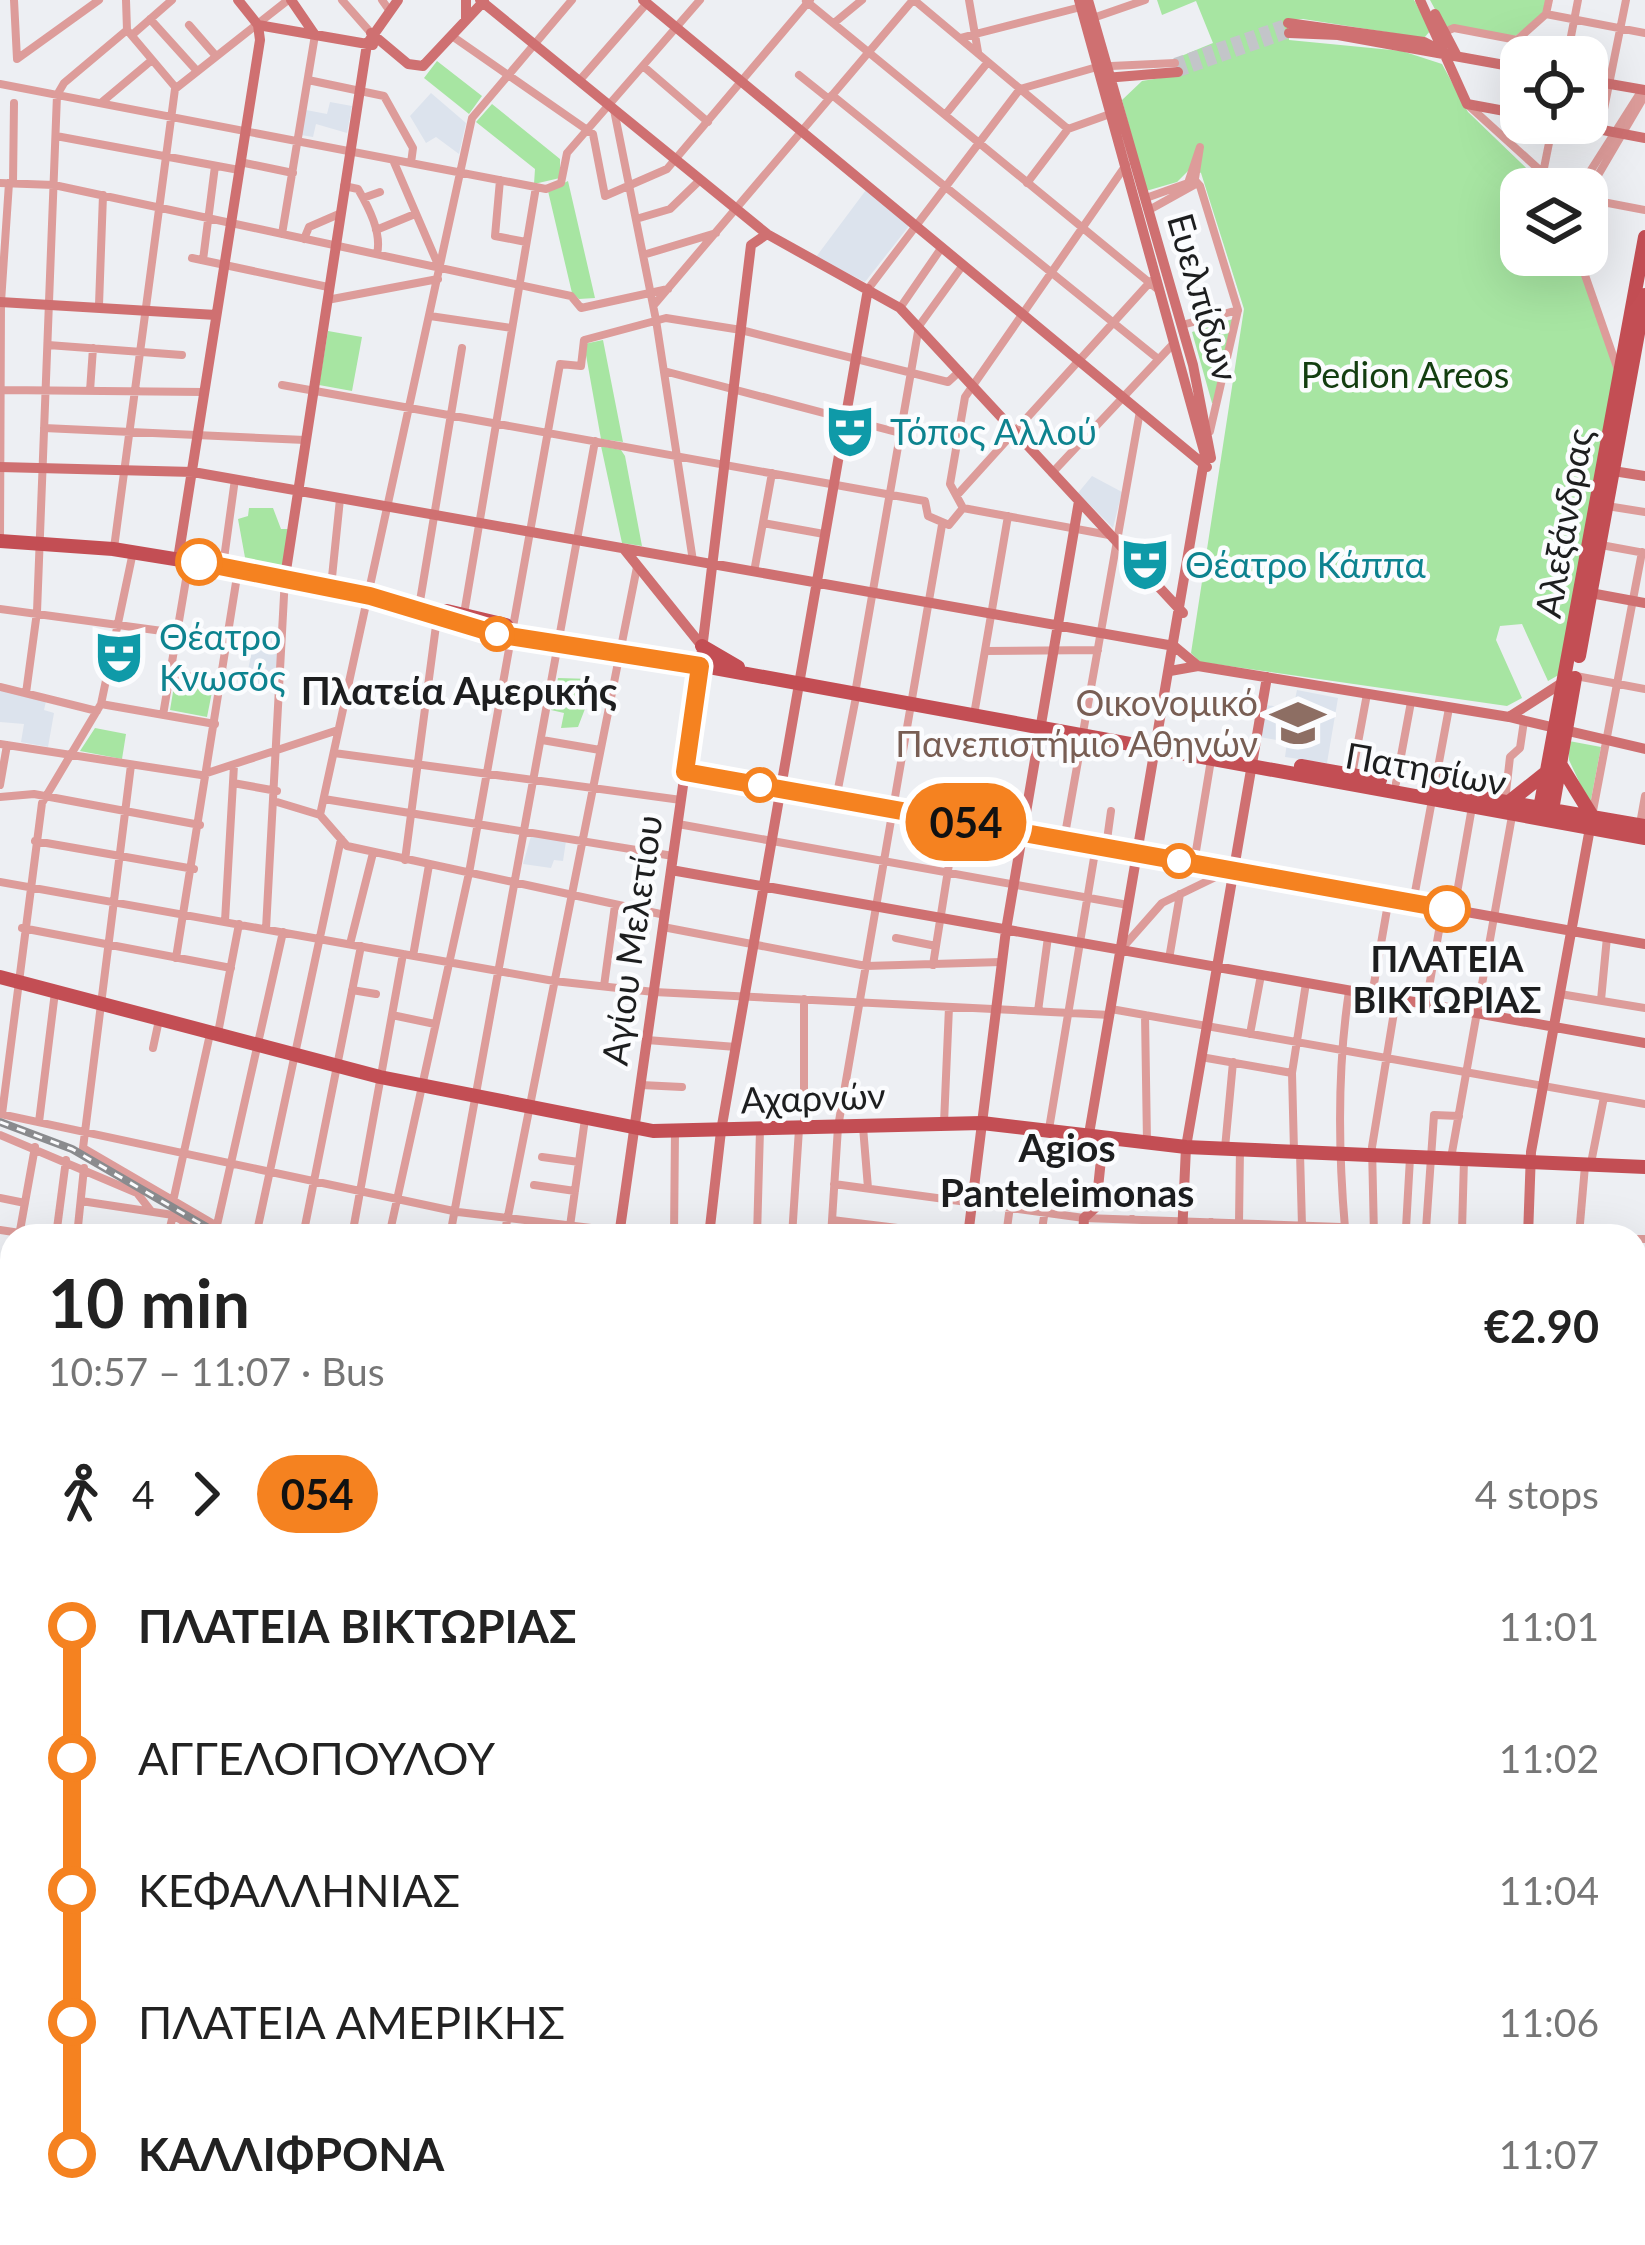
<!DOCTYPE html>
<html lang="en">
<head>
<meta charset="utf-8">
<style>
	:root { --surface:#fff; --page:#f2f2f2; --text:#222; --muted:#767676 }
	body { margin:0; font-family:Lato,sans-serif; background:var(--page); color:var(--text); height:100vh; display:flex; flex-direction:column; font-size:45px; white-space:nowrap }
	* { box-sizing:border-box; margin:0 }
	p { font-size:39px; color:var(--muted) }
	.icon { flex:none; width:66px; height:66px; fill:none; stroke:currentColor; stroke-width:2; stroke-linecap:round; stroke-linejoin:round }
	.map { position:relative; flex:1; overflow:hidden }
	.side { position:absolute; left:0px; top:1224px; width:1647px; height:1023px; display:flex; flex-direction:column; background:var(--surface); border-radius:36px 36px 0 0; box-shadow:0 12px 48px #0002 }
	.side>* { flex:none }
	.badge { padding:0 24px; border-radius:39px; font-size:42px; line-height:78px }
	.controls { position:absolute; left:1500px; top:36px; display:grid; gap:24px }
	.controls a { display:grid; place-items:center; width:108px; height:108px; border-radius:24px; background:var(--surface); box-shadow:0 12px 48px #0002; font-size:60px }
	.map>.badge { position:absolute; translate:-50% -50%; box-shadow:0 0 0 6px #fff }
	.legs { display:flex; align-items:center; gap:18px; height:132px; padding:0 48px; font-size:39px }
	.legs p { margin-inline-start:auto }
	.overview { display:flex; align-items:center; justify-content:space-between; height:204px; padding:0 48px }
	h1 { font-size:66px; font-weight:700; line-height:90px }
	ul { padding:0 48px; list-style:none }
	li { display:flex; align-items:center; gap:42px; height:132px; font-size:45px }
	li i { display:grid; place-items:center; width:18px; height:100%; margin:0 15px; background:currentColor }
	li i::after { content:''; width:30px; height:30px; margin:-15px; border:9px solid; border-radius:50%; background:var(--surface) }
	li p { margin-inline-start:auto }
	li:first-child i { background:linear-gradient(#0000 50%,currentColor 0) }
	li:last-child i { background:linear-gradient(currentColor 50%,#0000 0) }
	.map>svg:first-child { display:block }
	.built { fill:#dce3ed }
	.green { fill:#a7e5a2 }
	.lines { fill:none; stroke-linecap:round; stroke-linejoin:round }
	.secondary-tunnel { stroke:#c3c5c9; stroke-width:10; stroke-dasharray:10 5; stroke-linecap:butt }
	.street { stroke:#dd9c9a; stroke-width:8 }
	.secondary { stroke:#cf7071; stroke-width:10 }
	.primary { stroke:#c34e54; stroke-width:14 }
	.highway { stroke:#b62a3a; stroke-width:16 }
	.rail-casing { stroke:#8a8b8e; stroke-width:8 }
	.rail { stroke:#fbfcfe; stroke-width:3; stroke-dasharray:9; stroke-linecap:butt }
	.line-1-casing { stroke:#fff; stroke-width:27 }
	.line-1 { stroke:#f58220; stroke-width:18 }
	.stop-1-dot { fill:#fff; stroke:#f58220; stroke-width:6 }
	.labels { text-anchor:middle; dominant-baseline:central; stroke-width:9; stroke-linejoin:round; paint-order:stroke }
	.street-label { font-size:36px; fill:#1d1e1f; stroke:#fbfcfe }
	.park-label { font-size:36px; fill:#133e10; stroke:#fbfcfe }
	.culture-label { font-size:36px; fill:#0d838f; stroke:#fbfcfe; text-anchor:start }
	.education-label { font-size:36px; fill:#785e54; stroke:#fbfcfe; text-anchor:end }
	.stop-label { font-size:36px; font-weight:bold; fill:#1d1e1f; stroke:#fbfcfe }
	.neighbourhood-label { font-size:39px; font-weight:bold; fill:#1d1e1f; stroke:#fbfcfe }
</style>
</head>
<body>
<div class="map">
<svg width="1645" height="2245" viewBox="0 0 1645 2245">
	<rect width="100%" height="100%" fill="#edeff3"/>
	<path class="built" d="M431,93l35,30 -7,31 -23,-17 -10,6 -16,-27z
		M330,102l22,4 -5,27 -31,-9 -3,13 -12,-2 5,-25 21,4z
		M866,190l43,36 -44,56 -49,-25z
		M1092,476l30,16 -9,36 -35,-35z
		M256,632l25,1 -4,52 -32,-1z
		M0,689l46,12 -2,9 10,3 -6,34 -27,-5 3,-18 -24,-2z
		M1297,690l41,8 -11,65 -42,-6 2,-15 -27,-5 6,-32 27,4z
		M531,836l35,5 -3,20 -9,-1 -3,8 -28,-4z"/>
	<path class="green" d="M1157,0h257l17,30 -7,8 -121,-19 -15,1 1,20 113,11 40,13 26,48 80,77h-27v66h54l43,122 -54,295 -16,9 -26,-57 -22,2 -4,14 26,58 -15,8 -307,-44 -9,-9 53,-344 -43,-136 -10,-5 -14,14 -31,9 -24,-91 20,-19 37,-6 -5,-16 39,-16 -17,-42 -34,14z
		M1430,0h117l-2,13 -31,24 -70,-11z
		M437,61l45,35 -13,18 -45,-36z
		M492,104l68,55v19l-26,6 1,-15 -59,-47z
		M568,181l27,117 -16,1 -7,-6 -24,-102z
		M1233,319l-16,84h-5l-20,-71z
		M328,331l34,6 -10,54 -33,-6z
		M603,340l20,102 -22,-3 -17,-95z
		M601,446l20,4 4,6 17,90 -20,-3z
		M249,508h24l8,21h7l-5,41 -37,-7 -8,-44 10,-3z
		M558,678l34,1v7l16,6 -2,11 -18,-2 -10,26 -17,1 3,-15 -13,-3z
		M175,680l38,7 -6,30 -37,-7z
		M95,728l31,6 -4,25 -42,-8z
		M1569,741l32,6 -11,58 -21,-45z"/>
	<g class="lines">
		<path class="secondary-tunnel" d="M1175,63l113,-40
			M1178,72l111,-39"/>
		<path class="street" d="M14,0l3,59 82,-59
			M126,0l1,30
			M342,0l29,33
			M382,0l7,10
			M914,0l154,129
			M969,0l9,52
			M806,1l350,287
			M1546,14l99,19
			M1093,18l52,-18
			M150,19l47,52
			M834,23l28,-23
			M189,25l27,31
			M127,30l49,58
			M1444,32l10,-4 63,12
			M132,35l40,-35
			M452,36l141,98 12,62 62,-27 143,-169
			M960,38l121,-31
			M1567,57l11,-57
			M643,66l65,56
			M1111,66l64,-3
			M799,75l30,24
			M308,80l76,16 29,52 -2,15
			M579,81l68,-78
			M0,84l546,105 15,-6 6,-30 133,-153
			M832,95l325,263
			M102,102l50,-42
			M1468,105l75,68 10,16
			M614,110l42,210 37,241
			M1505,111l12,-71 29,-26 3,-14
			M945,115l43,-53
			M1600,129l26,-129
			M56,136l183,34
			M393,160l46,107
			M240,162l53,11
			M1543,173l10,-50
			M1192,177l8,9 38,124 -28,121
			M500,180l-5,56 31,6
			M0,183l54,2 517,111 10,12 87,-19
			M13,183l1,-80
			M1027,183l41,-54 42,-15
			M344,186l14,3c11,19 24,44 19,65
			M1579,189l63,-99
			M1587,194l58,-99
			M363,198l17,-6
			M1146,198l42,-15 12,-36 -6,38 -45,25
			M1587,199l58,11
			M636,219l34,-10 30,-29
			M376,230l39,-16
			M282,234l33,-199
			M304,239l5,-12 30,-13
			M643,255l73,-22
			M1578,255l39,112
			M192,258l136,29
			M203,260l12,-94
			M868,289l152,-200 77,-22
			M327,300l111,-21
			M99,305l4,-110
			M654,305l259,-305
			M900,308l42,-61
			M430,316l82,12
			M1182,325l56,-15
			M48,345l134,10
			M664,371l236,62
			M282,385l643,116 3,15 21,9 14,-17 -13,-24 15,-87 161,-232
			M1,390l203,2
			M90,391l3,-43
			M44,428l261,12
			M1052,473l122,-130
			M959,493l192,-212
			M1607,506l38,6
			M963,508l146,27
			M763,523l61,11
			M0,539l1,-237 8,-119
			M1601,545l44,8
			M114,548l61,-459 113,-89
			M223,566l12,-87
			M754,572l18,-99
			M331,587l9,-88
			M419,607l43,-259
			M0,609l177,24
			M464,614l72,-427
			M985,651l113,-1
			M170,673l51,9
			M1576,676l69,13
			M0,687l97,24
			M856,688l63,-362 44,-61
			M26,693l11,-81 20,-517 7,-12 63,-53
			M101,704l114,20
			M975,709l33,-193
			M163,715l26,-153
			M542,740l58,10
			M0,744l201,31 137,-45
			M334,753l347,47
			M131,765l-48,383 151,88
			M1352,775l15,-81
			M233,783l44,8
			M1396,783l15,-81
			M0,785l7,-40
			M0,797l34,-3 166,31
			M324,799l349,57
			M836,799l20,-102
			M1505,801l5,-44 10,-9 4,-27
			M277,802l43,13 27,31 318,69
			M320,815l152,-697 100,-118
			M1592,816l50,-264
			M678,824l450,81
			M1640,824l5,-28
			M1064,840l76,-429
			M35,841l159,28
			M1106,847l5,-36
			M405,860l32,-242
			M1194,863l17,-103
			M0,882l554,99 100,11 456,23
			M1413,903l36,-195
			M1454,910l18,-103
			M225,921l9,-156
			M663,927l203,39 135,-4
			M22,928l209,40
			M266,929l19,-352
			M896,938l40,8
			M350,944l23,-91
			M1124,946l38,-43 64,-31
			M413,956l16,-91
			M176,958l62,-388
			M1169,959l11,-65
			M933,965l23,-145
			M604,986l11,-81
			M352,990l24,4
			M1560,994l85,14
			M1372,995l17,-97
			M804,999v129
			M1601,1000l6,-63
			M1426,1004l17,-96
			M1111,1009l534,95
			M1038,1011l10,-74
			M392,1015l43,9
			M1145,1015l2,127
			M218,1033l21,-109
			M1250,1034l11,-59
			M647,1040l89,7
			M153,1048l6,-28
			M1201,1057l91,16
			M641,1085l41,2
			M0,1114l458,98 200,24
			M2,1114l40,-311 59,-99 32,-152
			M39,1122l16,-130
			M944,1123l5,-116
			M863,1127l5,61
			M1049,1129l47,-283
			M0,1135l137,58 14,18
			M1225,1148l8,-86
			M1294,1151l-2,-78 14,-90
			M1300,1153l2,73
			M542,1157l37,5
			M1451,1158l61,-342
			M1591,1163l13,-66
			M834,1184l250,34 517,18
			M534,1185l41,6
			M174,1197l36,-163
			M0,1198l25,5
			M81,1201l92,14 33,21
			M832,1220l131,16
			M1239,1223l1,-75
			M217,1225l66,-293
			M570,1226l15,-107
			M1345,1228c-7,-81 -8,-158 4,-237
			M1406,1228l4,-70
			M1426,1229l8,-114 25,1
			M0,1230l40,6
			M1462,1230l2,-70
			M1579,1235l6,-69
			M19,1236l16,-89
			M56,1236l10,-76
			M77,1236l7,-68
			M168,1236l5,-21
			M256,1236l85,-397
			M303,1236l58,-290
			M352,1236l51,-282
			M389,1236l80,-363 91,-509 21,2 3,-26 82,-22 75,12 207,52 12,-11
			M450,1236l145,-795
			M504,1236l133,-669
			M674,1236l1,-104
			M757,1236l3,-106
			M792,1236l7,-107
			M831,1236l7,-109 104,-602
			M1006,1236l4,-30
			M1041,1236l4,-26
			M1131,1236l1,-17
			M1211,1236v-14
			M1374,1236l-2,-89 24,-147
			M1635,1239h10
			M1635,1317h10
			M1,1341l11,-63
			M1635,1372h10
			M0,1400l12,1
			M0,1453l12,2
			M1635,1590l10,2
			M0,1591h12
			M0,1628h12
			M0,1707l12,1
			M0,1751h12
			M0,1789l12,-2
			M1635,1881l5,-100
			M1635,1909l10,17
			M0,1948l12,2
			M1635,1956l10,-2
			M0,2145l12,-9
			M1635,2194l10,-6
			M1635,2210l10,18
			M271,2235l1,10
			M385,2235l24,10
			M603,2235l21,10
			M725,2235l1,10
			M744,2235l1,10
			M1140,2235l16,10
			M1176,2235l14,10
			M1321,2235l4,10
			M1586,2235l6,10
			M465,2245l2,-10
			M578,2245l7,-10
			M793,2245l1,-10
			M899,2245l1,-10
			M968,2245l2,-10
			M1032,2245l2,-10
			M1057,2245l17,-10
			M1209,2245l17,-10
			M1463,2245l4,-10
			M1547,2245l17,-10"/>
		<path class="secondary" d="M238,0l20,25
			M291,0l24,35
			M466,0v20
			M480,0l287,234 133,74 283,305
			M643,0l564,467
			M1079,0l126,455 -116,679
			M1088,0l105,365 18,93
			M1420,0l47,104 54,10
			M1435,14l22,42
			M1288,23l136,19 21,11
			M258,25l115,20
			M371,33l37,31 15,2 61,-65
			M1289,33l49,2 183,33
			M1105,78l73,-6
			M1587,80l58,10
			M1566,123l79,15
			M0,302l216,13
			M0,467l193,5 981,174 24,20
			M1607,470l38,6
			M624,549l78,97
			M178,559l82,-519 -2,-15
			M285,577l82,-533 31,-44
			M1585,592l60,11
			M1170,671l28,-5 311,51 136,32
			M1509,717l56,-36
			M685,772l960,172
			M671,870l974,173
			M619,1236l81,-570 51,-421 16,-11
			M709,1236l12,-105 147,-842
			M968,1236l38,-306 73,-429
			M1083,1236l1,-18 12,-11 6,-57 -6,-15
			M1182,1236l4,-89 81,-470
			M1528,1236l3,-84 59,-324
			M1635,1412l10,-3
			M0,1555l12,-2
			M1635,1667l10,-12
			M1635,1749l10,-1
			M1635,1857l10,1
			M1635,1917l10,-3
			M1635,2000l10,-6
			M0,2056l12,-9
			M0,2065l12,-8
			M1635,2070l10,17
			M1635,2103l10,-6
			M0,2216l12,9
			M25,2235l12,10
			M848,2235l22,10
			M982,2235l22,10
			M1269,2235l6,10
			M1496,2235l6,10
			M1374,2245l22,-10"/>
		<path class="primary" d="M0,541l113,8 172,28 134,31 25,14 52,12 120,16 1029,188
			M438,614l9,-3 59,14 5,7
			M702,646l36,21
			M1579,656l66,-361
			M1560,764l32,52
			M1301,766l79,14
			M1425,788l220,38
			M1509,802l39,-31
			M1539,814l106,-577
			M1551,816l24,-138
			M0,977l380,100 273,54 329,-8 204,24 459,20"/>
		<path class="highway" d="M0,2230l18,15"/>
		<defs>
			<path id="rail" d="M0,1122l72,27 150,87
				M0,1631h12
				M1635,1739h10"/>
		</defs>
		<use href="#rail" class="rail-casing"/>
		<use href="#rail" class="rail"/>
	</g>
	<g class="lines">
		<defs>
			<path id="line-1" d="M199,562l171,34 126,38 204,32 -15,106 762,137"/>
		</defs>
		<use href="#line-1" class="line-1-casing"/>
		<use href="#line-1" class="line-1"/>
	</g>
	<defs>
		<symbol id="theatre-bare" viewBox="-9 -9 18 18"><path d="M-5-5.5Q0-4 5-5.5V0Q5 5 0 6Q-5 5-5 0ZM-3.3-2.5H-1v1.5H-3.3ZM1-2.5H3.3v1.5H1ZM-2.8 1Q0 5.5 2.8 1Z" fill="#0f9aa8" stroke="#fbfcfe" stroke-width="2.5" paint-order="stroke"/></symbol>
		<symbol id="university-bare" viewBox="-9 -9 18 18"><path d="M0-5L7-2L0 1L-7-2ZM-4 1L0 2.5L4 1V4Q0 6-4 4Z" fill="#8d6e63" stroke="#fbfcfe" stroke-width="2.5" paint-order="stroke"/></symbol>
	</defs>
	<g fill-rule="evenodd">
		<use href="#theatre-bare" x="812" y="393" width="76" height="76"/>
		<use href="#theatre-bare" x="1107" y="526" width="76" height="76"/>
		<use href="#theatre-bare" x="81" y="619" width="76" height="76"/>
		<use href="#university-bare" x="1260" y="685" width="76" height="76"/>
	</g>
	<g class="stop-1-dot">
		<circle cx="199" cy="562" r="21"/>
		<circle cx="497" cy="634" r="15"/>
		<circle cx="760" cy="785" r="15"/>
		<circle cx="1179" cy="861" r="15"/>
		<circle cx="1447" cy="909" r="21"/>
	</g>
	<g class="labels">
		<g class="street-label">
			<text transform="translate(1204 297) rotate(74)">Ευελπίδων</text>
			<text transform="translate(1563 523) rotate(-80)">Αλεξάνδρας</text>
			<text transform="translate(1426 768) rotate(10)">Πατησίων</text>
			<text transform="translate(631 940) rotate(-82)">Αγίου Μελετίου</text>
			<text transform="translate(813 1097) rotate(-2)">Αχαρνών</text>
		</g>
		<g class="park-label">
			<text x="1405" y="374">Pedion Areos</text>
		</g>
		<g class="culture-label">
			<text x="890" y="431">Τόπος Αλλού</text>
			<text x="1185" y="564">Θέατρο Κάππα</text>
			<text x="159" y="636">Θέατρο<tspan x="159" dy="41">Κνωσός</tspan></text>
		</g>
		<g class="education-label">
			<text x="1258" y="702">Οικονομικό<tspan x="1258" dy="41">Πανεπιστήμιο Αθηνών</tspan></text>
		</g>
		<g class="stop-label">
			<text x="1447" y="958">ΠΛΑΤΕΙΑ<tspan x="1447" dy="41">ΒΙΚΤΩΡΙΑΣ</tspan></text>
		</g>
		<g class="neighbourhood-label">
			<text x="459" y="690">Πλατεία Αμερικής</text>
			<text x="1067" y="1147">Agios<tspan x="1067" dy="45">Panteleimonas</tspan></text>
		</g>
	</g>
</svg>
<div class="controls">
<a><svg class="icon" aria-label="locate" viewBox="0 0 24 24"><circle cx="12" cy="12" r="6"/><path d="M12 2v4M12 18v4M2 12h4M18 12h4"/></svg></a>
<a><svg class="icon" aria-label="layers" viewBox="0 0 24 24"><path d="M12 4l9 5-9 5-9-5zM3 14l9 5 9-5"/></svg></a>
</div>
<b class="badge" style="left:966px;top:822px;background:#f58220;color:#111">054</b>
<section class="side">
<div class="overview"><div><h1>10 min</h1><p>10:57 – 11:07 · Bus</p></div><b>€2.90</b></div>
<div class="legs"><svg class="icon" aria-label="walk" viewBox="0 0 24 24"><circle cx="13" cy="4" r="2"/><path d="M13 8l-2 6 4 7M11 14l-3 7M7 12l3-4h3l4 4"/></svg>4<svg class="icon" aria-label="forward" viewBox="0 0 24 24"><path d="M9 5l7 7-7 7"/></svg><b class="badge" style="background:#f58220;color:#111">054</b><p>4 stops</p></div>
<ul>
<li><i style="color:#f58220"></i><b>ΠΛΑΤΕΙΑ ΒΙΚΤΩΡΙΑΣ</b><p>11:01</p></li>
<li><i style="color:#f58220"></i><span>ΑΓΓΕΛΟΠΟΥΛΟΥ</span><p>11:02</p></li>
<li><i style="color:#f58220"></i><span>ΚΕΦΑΛΛΗΝΙΑΣ</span><p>11:04</p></li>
<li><i style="color:#f58220"></i><span>ΠΛΑΤΕΙΑ ΑΜΕΡΙΚΗΣ</span><p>11:06</p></li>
<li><i style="color:#f58220"></i><b>ΚΑΛΛΙΦΡΟΝΑ</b><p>11:07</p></li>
</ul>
</section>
</div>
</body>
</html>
